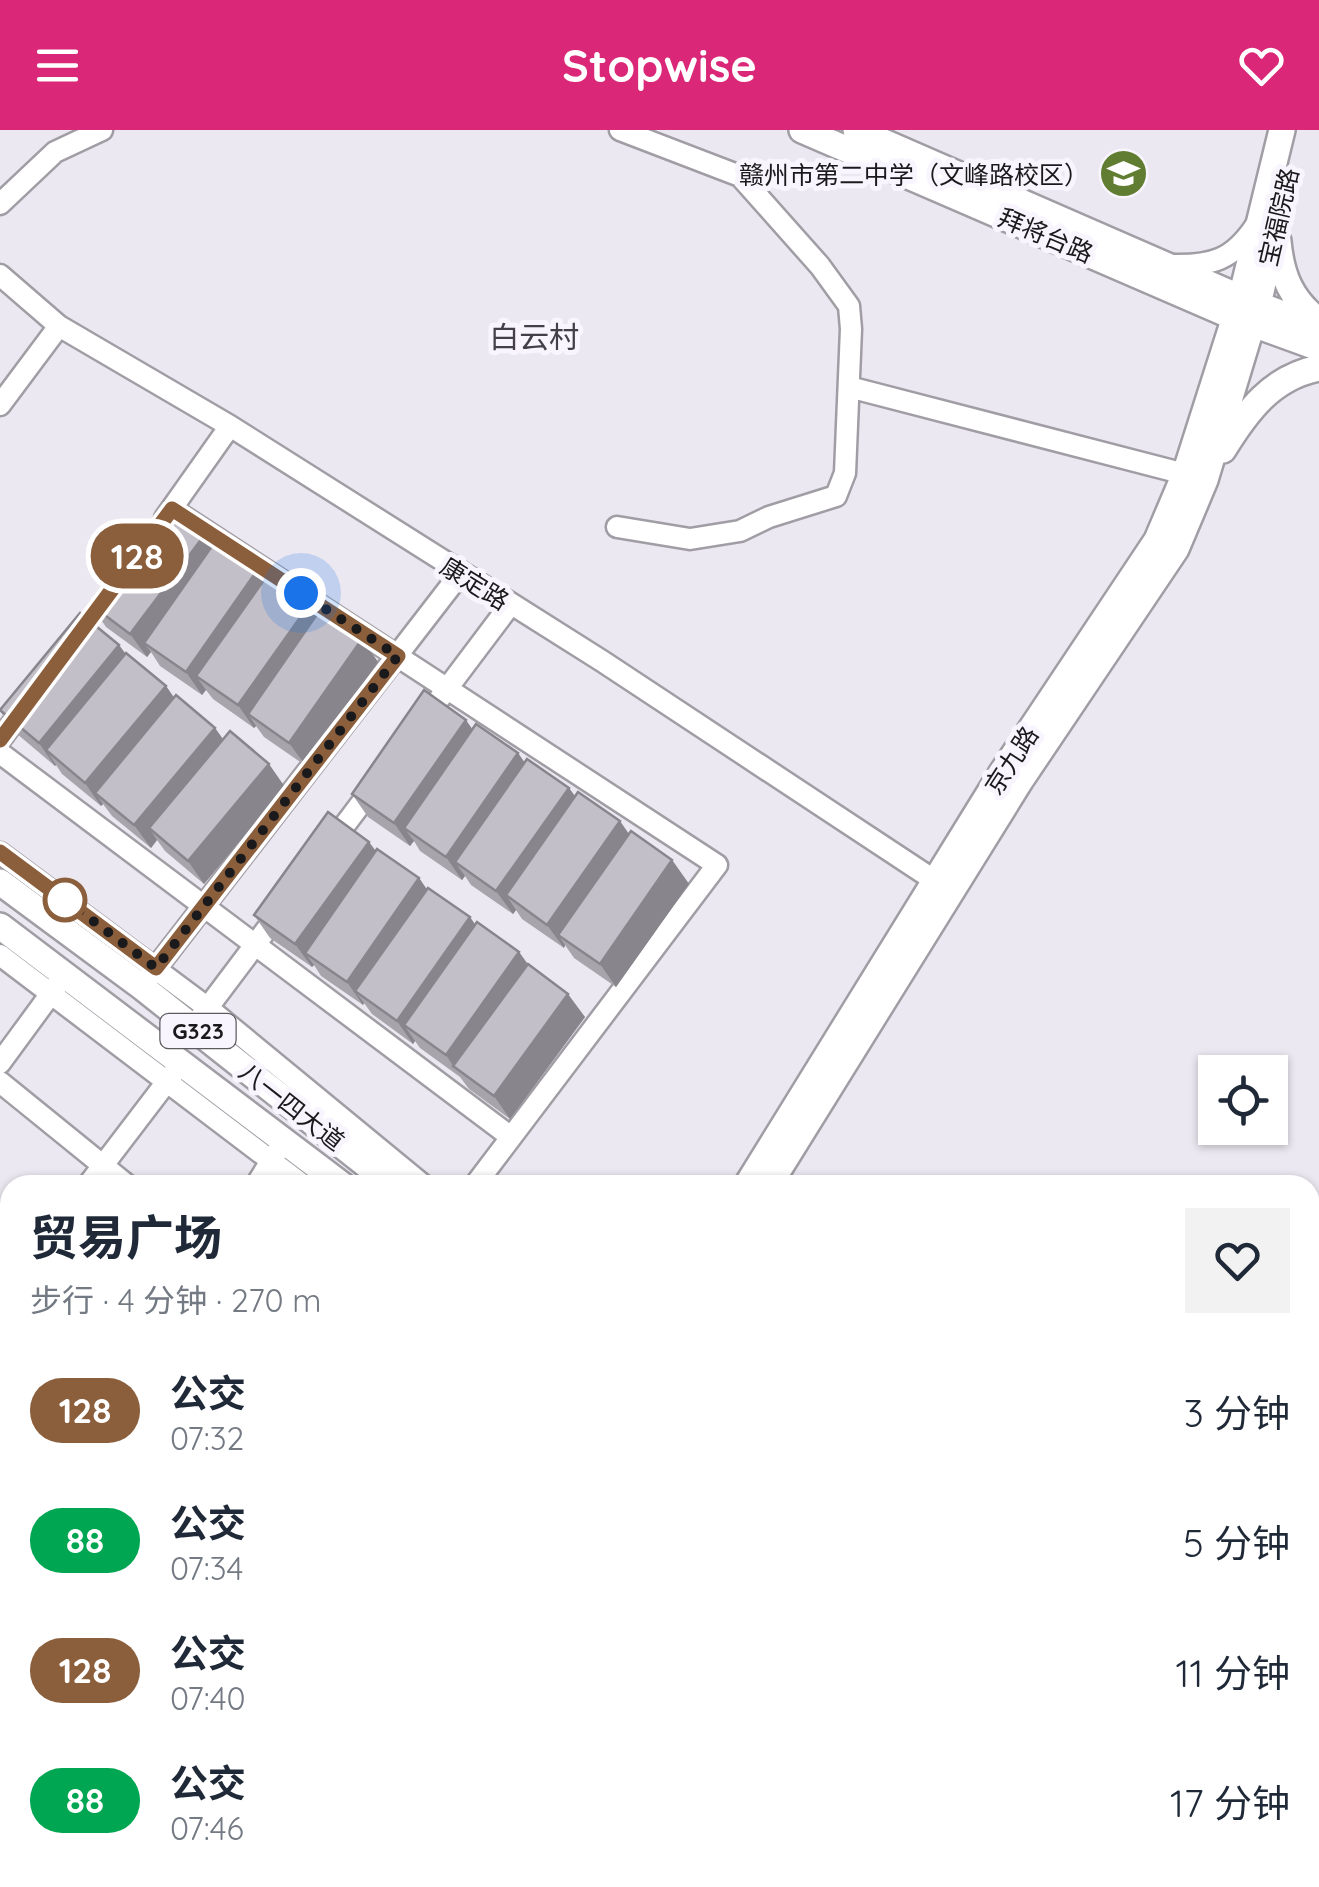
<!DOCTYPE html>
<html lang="zh">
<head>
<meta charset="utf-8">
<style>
	:root { --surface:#fff; --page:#f2f2f3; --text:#1f2937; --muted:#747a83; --accent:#db2777 }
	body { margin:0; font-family:Quicksand,"Noto Sans SC",sans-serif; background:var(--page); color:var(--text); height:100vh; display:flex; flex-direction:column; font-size:38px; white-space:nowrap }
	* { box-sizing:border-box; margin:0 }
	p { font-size:32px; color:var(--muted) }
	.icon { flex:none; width:55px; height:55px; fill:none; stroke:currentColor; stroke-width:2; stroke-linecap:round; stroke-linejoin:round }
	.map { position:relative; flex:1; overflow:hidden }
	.drawer { position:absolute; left:0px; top:1045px; width:1320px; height:712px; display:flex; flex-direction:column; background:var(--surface); border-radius:30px 30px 0 0; box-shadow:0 2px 8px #0004 }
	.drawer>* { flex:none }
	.badge { padding:0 20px; border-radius:32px; font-size:35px; line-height:65px }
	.fabs { position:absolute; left:1198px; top:925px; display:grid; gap:20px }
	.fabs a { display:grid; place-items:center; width:90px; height:90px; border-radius:0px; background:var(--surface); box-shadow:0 2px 8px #0004; font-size:50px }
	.you { position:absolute; width:50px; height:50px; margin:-25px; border:8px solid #fff; border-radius:50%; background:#1a73e8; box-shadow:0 0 0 15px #1a73e833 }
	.map>.badge { position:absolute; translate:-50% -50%; box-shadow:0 0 0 5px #fff }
	.round { display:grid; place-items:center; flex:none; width:105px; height:105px; border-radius:0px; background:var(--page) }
	.head { display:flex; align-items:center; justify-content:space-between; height:170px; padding:0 30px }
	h1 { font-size:48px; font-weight:700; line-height:75px }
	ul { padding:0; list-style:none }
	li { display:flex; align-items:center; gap:30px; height:130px; padding:0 30px }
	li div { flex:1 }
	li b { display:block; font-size:38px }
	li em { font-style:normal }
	li .badge { min-width:110px; font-weight:700; text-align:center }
	header { display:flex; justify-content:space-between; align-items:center; height:130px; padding:0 30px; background:var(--accent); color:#fff; font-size:45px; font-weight:700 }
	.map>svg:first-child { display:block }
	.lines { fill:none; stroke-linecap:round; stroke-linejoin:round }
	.minor-casing { stroke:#a19da5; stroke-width:25 }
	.major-casing { stroke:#a19da5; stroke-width:30 }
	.minor { stroke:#fff; stroke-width:20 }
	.major { stroke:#fff; stroke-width:25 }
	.wall { fill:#a8a4ac }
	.shaded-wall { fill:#88868c }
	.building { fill:#c3bfc8; stroke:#88868c; stroke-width:2.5 }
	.line-casing { stroke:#fff; stroke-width:22 }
	.line { stroke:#8b5e3c; stroke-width:15 }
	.walk { stroke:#1a191c; stroke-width:10; stroke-dasharray:0 18 }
	.stop-dot { fill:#fff; stroke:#8b5e3c; stroke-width:5 }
	.labels { text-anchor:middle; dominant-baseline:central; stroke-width:10; stroke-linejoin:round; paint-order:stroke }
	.shield { fill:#f9f5fe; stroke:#5d5b60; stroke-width:2.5 }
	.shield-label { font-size:22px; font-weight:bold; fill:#1a191c }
	.poi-label { font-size:25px; fill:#1a191c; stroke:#f9f5fe; text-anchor:end }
	.street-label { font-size:25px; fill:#1a191c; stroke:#f9f5fe }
	.quarter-label { font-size:30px; fill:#434047; stroke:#f9f5fe }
</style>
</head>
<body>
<header><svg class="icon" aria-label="menu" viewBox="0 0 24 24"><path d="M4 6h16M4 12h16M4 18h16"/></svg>Stopwise<svg class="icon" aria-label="heart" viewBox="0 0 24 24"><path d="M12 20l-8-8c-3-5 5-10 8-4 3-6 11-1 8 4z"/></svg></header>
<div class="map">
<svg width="1319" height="1757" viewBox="0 0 1319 1757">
	<rect width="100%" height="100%" fill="#ece8f1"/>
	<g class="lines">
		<defs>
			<path id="minor" d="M0,74l55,-52 47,-22
				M1172,135c40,1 61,-5 84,-40
				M0,145l59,51 171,100 372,235 344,227
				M849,257l336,87
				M0,275l59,-79
				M172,379l545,356 -242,320
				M165,388l65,-92
				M617,397l73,12 50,-8 29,-14 67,-21 9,-23 6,-144 -2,-23 -29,-40 -80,-90 -120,-46
				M440,568l70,-93
				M0,610l25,-34
				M0,623l511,384
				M329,716l46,-61
				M0,723l208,155 215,177
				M0,825l303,230
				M149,847l311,-403
				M200,888l82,-109
				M0,933l58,-79
				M0,952l127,103
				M88,1055l87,-114
				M256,1055l20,-32
				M1310,1094l9,-13
				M0,1095l10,8
				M0,1170l10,-13
				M0,1241l10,7
				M0,1296l10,-13
				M0,1575l10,7
				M1310,1694l9,7
				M247,1748l13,9
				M549,1748l14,9
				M1191,1748l11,9
				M766,1757l7,-9"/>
			<path id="major" d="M802,0l432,187 85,31
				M856,0l385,168 78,30
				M1278,111c3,34 13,59 41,80
				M1223,320c24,-39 49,-73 96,-82
				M0,752l142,105 250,198
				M0,796l342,259
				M747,1055l256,-414 154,-231 28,-66 56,-176 41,-168
				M769,1055l251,-404 156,-232 29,-69 53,-175 17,-75
				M1310,1726l9,7
				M1221,1748l12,9
				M1262,1748l13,9
				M1302,1748l4,3"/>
		</defs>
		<use href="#minor" class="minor-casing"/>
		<use href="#major" class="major-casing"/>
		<use href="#minor" class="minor"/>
		<use href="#major" class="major"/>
	</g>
	<path class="wall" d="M206,403l8,11 104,69 44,26 16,23 -72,104 -42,-29 -8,-11 -2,2 -41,-29 -7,-9 -4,5 -42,-29 -9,-14 -4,5 -41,-30 -16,-23z
		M119,515l7,9 40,32 8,12 41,30 8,11 62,48 -81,97 -39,-33 -8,-11 -6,8 -39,-32 -9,-12 -2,2 -39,-32 -6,-9 -1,1 -39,-33 -16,-22z
		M473,599l45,24 6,9 45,26 6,8 54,38 43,26 17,24 -73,103 -42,-29 -9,-13 -1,3 -42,-29 -6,-9 -3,4 -42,-29 -6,-9 -3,4 -42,-29 -6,-10 -4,5 -42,-29 -16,-23z
		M369,712l7,9 43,27 8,12 48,35 44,27 9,12 57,53 -75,102 -41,-30 -9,-12 -40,-29 -5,-7 -2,3 -41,-30 -8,-11 -1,2 -42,-29 -7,-11 -2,2 -42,-29 -16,-23z"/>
	<path class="shaded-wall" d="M206,403l16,23 -78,87 7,9 -4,5 -17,-23z
		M258,439l16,23 -78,84 10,14 -4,5 -16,-23z
		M311,472l16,23 -79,89 8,12 -2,2 -16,-23z
		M362,509l16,23 -72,104 -17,-23z
		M119,515l16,23 -89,82 10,15 -1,1 -16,-23z
		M166,556l16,23 -87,84 8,11 -2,2 -16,-23z
		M466,590l16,23 -78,85 10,13 -4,5 -16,-23z
		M215,598l16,23 -82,77 8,12 -6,8 -17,-23z
		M518,623l16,23 -79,86 10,14 -3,4 -16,-23z
		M269,634l16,23 -81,97 -16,-23z
		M569,658l16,23 -79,84 10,15 -3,4 -17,-23z
		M620,691l16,23 -78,91 7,10 -1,3 -17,-23z
		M369,712l16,23 -80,88 9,12 -2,2 -17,-23z
		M672,730l17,24 -73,103 -16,-23z
		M419,748l16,23 -80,90 9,12 -1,2 -16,-23z
		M470,787l16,23 -82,85 11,16 -2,3 -16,-23z
		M519,822l16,23 -81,92 -8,-12z
		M568,864l17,23 -75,102 -16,-23z"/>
	<path class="building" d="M165,372l41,31 -76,101 -40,-30z
		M217,409l41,30 -72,103 -42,-29z
		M269,443l42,29 -73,103 -42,-29z
		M320,480l42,29 -73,104 -41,-29z
		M80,483l39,32 -80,98 -39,-33z
		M126,523l40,33 -81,97 -39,-33z
		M424,560l42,30 -72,103 -42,-29z
		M176,565l39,33 -81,97 -39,-32z
		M476,594l42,29 -72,104 -42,-29z
		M230,601l39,33 -81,97 -39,-33z
		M527,629l42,29 -73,103 -41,-29z
		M578,662l42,29 -73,104 -41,-30z
		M328,682l41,30 -74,102 -41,-29z
		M631,701l41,29 -72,104 -42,-29z
		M377,719l42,29 -72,104 -42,-29z
		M428,758l42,29 -73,104 -42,-30z
		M477,792l42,30 -73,103 -42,-30z
		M528,834l40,30 -74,102 -41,-30z"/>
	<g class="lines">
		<defs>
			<path id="line" d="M0,610l172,-231 226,147 -242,312 -156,-116"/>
		</defs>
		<use href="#line" class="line-casing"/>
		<use href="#line" class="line"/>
		<path class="walk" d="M65,770l91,68 242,-312 -97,-63"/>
	</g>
	<defs>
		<symbol id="school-disc" viewBox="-11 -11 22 22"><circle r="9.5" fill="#617d31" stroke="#f9f5fe"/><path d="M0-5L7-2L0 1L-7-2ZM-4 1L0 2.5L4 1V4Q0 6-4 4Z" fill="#fff"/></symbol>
	</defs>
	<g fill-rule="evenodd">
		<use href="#school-disc" x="1096" y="16" width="55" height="55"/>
	</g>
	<circle class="stop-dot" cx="65" cy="770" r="20"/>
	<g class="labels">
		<rect class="shield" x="160.5" y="884" width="75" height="34" rx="8"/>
		<g class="shield-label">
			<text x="198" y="901">G323</text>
		</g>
		<g class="poi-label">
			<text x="1089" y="44">赣州市第二中学（文峰路校区）</text>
		</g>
		<g class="street-label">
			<text transform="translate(1278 87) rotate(-77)">宝福院路</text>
			<text transform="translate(1046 105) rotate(23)">拜将台路</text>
			<text transform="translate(475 453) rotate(32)">康定路</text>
			<text transform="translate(1011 630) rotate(-57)">京九路</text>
			<text transform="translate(292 976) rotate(38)">八一四大道</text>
		</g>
		<g class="quarter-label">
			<text x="534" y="207">白云村</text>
		</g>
	</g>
</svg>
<div class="fabs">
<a><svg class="icon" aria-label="locate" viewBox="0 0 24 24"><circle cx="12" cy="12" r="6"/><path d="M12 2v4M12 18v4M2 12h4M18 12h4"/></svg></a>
</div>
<div class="you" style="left:301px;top:463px"></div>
<b class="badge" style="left:137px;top:426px;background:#8b5e3c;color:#fff">128</b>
<section class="drawer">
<div class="head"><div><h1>贸易广场</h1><p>步行 · 4 分钟 · 270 m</p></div><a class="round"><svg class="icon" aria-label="heart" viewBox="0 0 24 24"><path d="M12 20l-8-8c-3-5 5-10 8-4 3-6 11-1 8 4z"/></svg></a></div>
<ul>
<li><span class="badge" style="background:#8b5e3c;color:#fff">128</span><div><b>公交</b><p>07:32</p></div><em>3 分钟</em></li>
<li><span class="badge" style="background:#00a651;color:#fff">88</span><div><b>公交</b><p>07:34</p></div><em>5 分钟</em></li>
<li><span class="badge" style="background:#8b5e3c;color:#fff">128</span><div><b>公交</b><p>07:40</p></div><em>11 分钟</em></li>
<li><span class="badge" style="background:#00a651;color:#fff">88</span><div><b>公交</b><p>07:46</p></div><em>17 分钟</em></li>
</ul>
</section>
</div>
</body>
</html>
